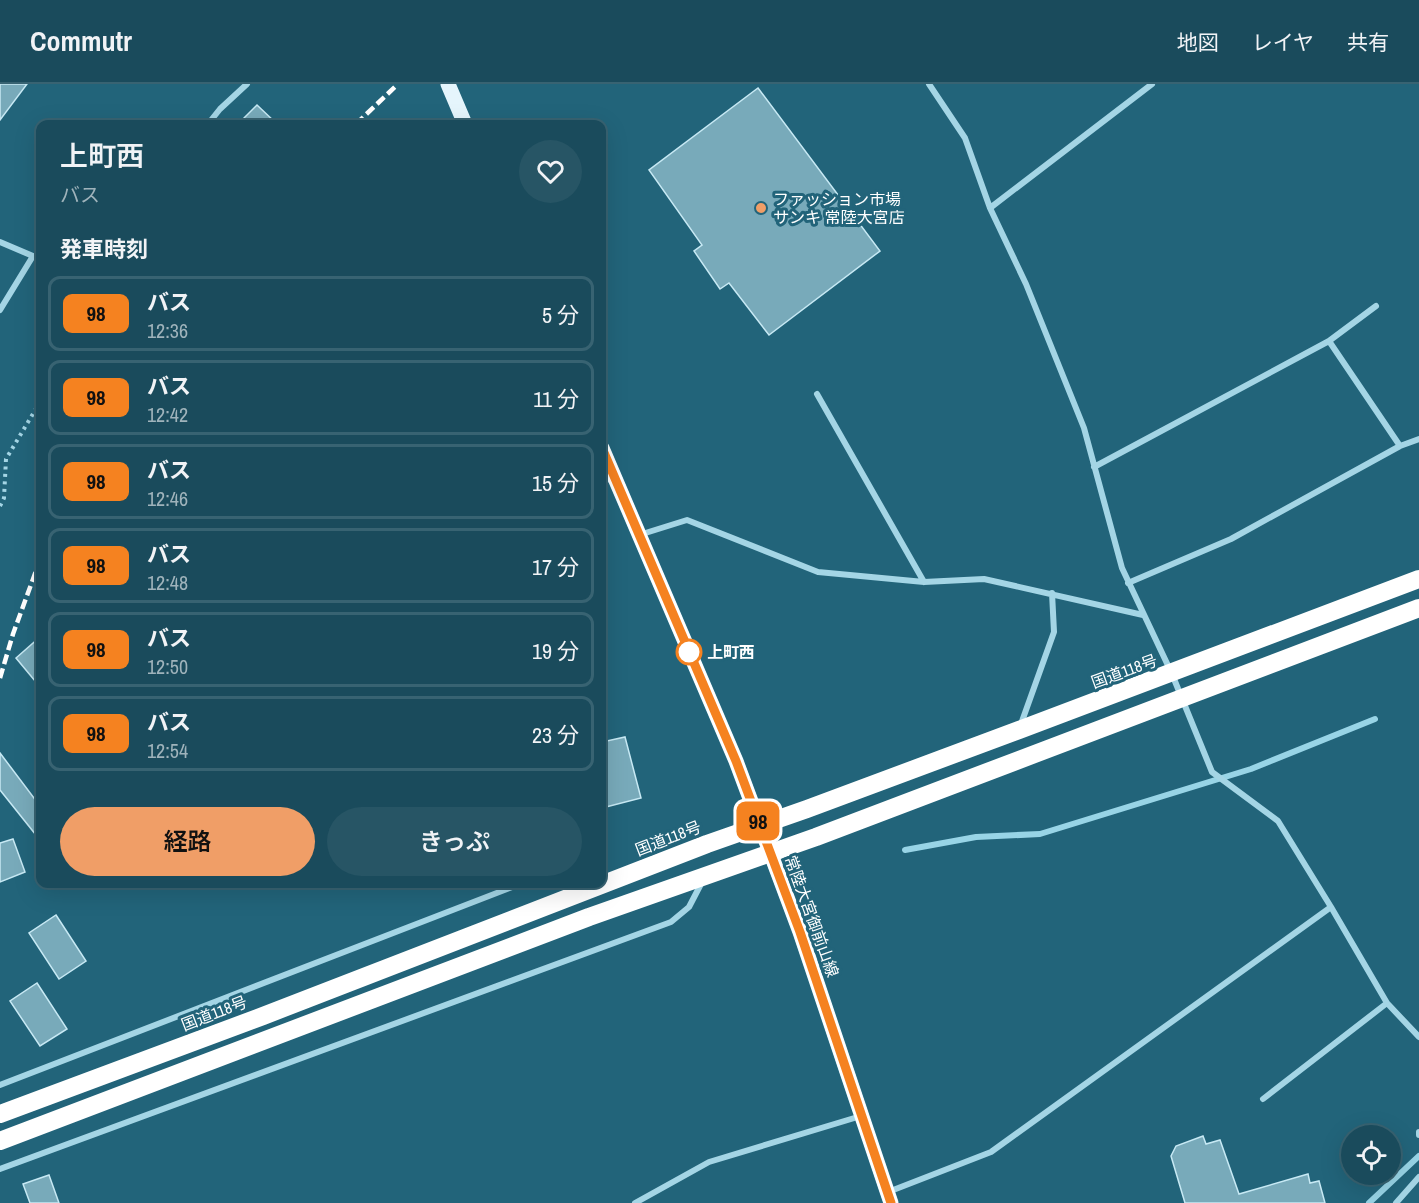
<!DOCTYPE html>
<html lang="ja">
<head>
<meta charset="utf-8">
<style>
	:root { --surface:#1a4b5c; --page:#275565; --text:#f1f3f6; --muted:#9fb3bb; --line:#386372; --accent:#f09e67 }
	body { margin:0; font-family:"Archivo Narrow","Noto Sans JP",sans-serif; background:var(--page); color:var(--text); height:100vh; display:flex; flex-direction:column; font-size:22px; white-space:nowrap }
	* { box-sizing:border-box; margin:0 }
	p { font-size:20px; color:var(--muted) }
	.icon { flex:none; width:33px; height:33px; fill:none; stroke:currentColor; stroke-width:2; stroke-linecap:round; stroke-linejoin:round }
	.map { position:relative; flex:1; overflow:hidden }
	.details { position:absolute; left:36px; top:36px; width:570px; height:768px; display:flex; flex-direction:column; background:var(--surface); border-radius:12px; box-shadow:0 6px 24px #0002,0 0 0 2px var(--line) }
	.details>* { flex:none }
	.badge { padding:0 12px; border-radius:9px; font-size:21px; line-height:39px }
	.controls { position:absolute; left:1341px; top:1041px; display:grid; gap:12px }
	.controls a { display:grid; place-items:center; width:60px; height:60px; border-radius:50%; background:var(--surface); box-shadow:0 6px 24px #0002,0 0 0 2px var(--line); font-size:30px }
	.map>.badge { position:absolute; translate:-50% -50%; box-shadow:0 0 0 3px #fff }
	h2 { padding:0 24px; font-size:22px; line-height:54px }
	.round { display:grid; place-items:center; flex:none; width:63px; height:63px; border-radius:32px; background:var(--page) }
	.summary { display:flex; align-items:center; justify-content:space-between; height:102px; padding:0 24px }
	h1 { font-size:28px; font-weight:600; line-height:45px }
	.cta { display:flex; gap:12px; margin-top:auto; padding:12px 24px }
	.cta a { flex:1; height:69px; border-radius:36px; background:var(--accent); color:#111; font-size:24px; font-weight:600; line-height:69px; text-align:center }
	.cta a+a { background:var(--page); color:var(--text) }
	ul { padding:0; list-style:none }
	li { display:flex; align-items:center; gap:18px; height:75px; margin:0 12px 9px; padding:0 12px; border:3px solid var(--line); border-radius:12px }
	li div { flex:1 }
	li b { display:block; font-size:22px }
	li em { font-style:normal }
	li .badge { min-width:66px; font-weight:700; text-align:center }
	header { display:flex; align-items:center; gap:36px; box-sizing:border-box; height:84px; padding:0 30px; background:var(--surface); border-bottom:2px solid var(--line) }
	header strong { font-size:28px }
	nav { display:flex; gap:33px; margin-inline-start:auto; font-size:21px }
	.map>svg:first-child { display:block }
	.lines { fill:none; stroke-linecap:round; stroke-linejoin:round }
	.stream { stroke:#98d4e6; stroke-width:6 }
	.building { fill:#78aaba; stroke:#c7e9f4; stroke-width:1.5 }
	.path { stroke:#a4d5e5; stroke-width:4; stroke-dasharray:3 4.5; stroke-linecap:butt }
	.street { stroke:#a4d5e5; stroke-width:6 }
	.primary { stroke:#e5f5fc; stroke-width:15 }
	.highway { stroke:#fff; stroke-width:18 }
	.rail { stroke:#fff; stroke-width:4.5; stroke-dasharray:10 4.5; stroke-linecap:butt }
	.line-casing { stroke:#fff; stroke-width:14 }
	.line { stroke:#f58220; stroke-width:9 }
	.poi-dot { fill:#f09e67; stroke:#22647a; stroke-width:2 }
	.stop-dot { fill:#fff; stroke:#f58220; stroke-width:3 }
	.labels { text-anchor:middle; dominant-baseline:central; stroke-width:6; stroke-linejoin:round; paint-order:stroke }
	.poi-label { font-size:16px; fill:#fff; stroke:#22647a; text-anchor:start }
	.stop-label { font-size:16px; font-weight:bold; fill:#fff; stroke:#22647a; text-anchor:start }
	.street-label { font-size:16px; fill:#fff; stroke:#22647a }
</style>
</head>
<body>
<header>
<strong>Commutr</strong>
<nav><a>地図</a><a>レイヤ</a><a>共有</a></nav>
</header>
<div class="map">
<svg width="1419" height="1119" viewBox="0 0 1419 1119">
	<rect width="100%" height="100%" fill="#22647a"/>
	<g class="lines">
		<path class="stream" d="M905,766l71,-13 64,-3 211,-65 124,-50
			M1369,1119l50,-47"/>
	</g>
	<path class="building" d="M0,0h27l-27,36z
		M758,4l122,163 -111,84 -40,-52 -9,6 -26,-38 8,-6 -53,-75z
		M257,21l20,19h-39z
		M40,553v50l-24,-29z
		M625,653l16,61 -39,10v-66z
		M0,669l40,53v34l-40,-50z
		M13,755l12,33 -25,10v-39z
		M56,831l30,46 -27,18 -30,-46z
		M37,899l30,46 -27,17 -30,-45z
		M1203,1052l3,8 14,-4 19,54 69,-20 2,9 9,-2 6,22h-140l-14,-47 5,-10z
		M49,1091l10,28h-29l-7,-19z"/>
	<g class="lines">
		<path class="path" d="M0,422l4,-8 2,-39 34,-57"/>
		<path class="street" d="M929,0l36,54 25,70 36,76 58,144 38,140 50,106 40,98 66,49 53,86 56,96 32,34
			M208,40l12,-15 27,-25
			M990,124l162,-124
			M0,158l40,17
			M0,226l33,-54
			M1329,257l71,105
			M817,310l107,188
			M1094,383l235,-126 47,-35
			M602,398l11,-5
			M639,451l48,-15 131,52 106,10 60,-3 159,36
			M1128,499l103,-44 169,-93 19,-7
			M1021,640l33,-92 -2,-39
			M0,1001l520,-201
			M1263,1015l124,-96
			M1419,1048v3
			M0,1085l671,-247 18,-15 13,-25
			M888,1108l103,-40 340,-245
			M635,1119l74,-41 152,-46
			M1396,1119l23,-26"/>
		<path class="primary" d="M448,0l17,40
			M602,364l134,313 64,171 91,271"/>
		<path class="highway" d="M0,1030l263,-98 444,-172 100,-35 212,-79 400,-151
			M0,1057l589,-224 227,-80 603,-229"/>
		<path class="rail" d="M356,40l42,-40
			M0,594l13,-44 27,-74"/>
	</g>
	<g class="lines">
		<defs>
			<path id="line" d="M602,364l134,313 64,171 91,271"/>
		</defs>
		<use href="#line" class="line-casing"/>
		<use href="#line" class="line"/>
	</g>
	<circle class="poi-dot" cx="761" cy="124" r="6"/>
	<circle class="stop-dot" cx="689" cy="568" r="12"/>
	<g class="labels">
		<g class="poi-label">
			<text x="773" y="115">ファッション市場<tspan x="773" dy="18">サンキ 常陸大宮店</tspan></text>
		</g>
		<g class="stop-label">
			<text x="707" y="568">上町西</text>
		</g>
		<g class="street-label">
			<text transform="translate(1124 587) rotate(-20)">国道118号</text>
			<text transform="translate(668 754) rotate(-21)">国道118号</text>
			<text transform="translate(812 832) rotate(70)">常陸大宮御前山線</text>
			<text transform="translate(214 929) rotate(-21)">国道118号</text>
		</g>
	</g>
</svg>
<div class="controls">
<a><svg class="icon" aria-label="locate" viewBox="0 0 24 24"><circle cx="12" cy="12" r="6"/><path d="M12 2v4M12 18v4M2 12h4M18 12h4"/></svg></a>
</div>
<b class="badge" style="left:758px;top:737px;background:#f58220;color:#111">98</b>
<section class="details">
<div class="summary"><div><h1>上町西</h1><p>バス</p></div><a class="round"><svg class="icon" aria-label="heart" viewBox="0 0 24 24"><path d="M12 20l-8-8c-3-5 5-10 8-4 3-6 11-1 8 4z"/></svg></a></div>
<h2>発車時刻</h2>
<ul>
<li><span class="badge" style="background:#f58220;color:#111">98</span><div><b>バス</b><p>12:36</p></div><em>5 分</em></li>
<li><span class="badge" style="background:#f58220;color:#111">98</span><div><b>バス</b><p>12:42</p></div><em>11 分</em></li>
<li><span class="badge" style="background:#f58220;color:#111">98</span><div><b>バス</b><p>12:46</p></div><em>15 分</em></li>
<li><span class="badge" style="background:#f58220;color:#111">98</span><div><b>バス</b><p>12:48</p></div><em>17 分</em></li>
<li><span class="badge" style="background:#f58220;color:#111">98</span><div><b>バス</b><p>12:50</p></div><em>19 分</em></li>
<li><span class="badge" style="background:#f58220;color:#111">98</span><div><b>バス</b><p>12:54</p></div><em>23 分</em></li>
</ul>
<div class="cta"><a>経路</a><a>きっぷ</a></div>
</section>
</div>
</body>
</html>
